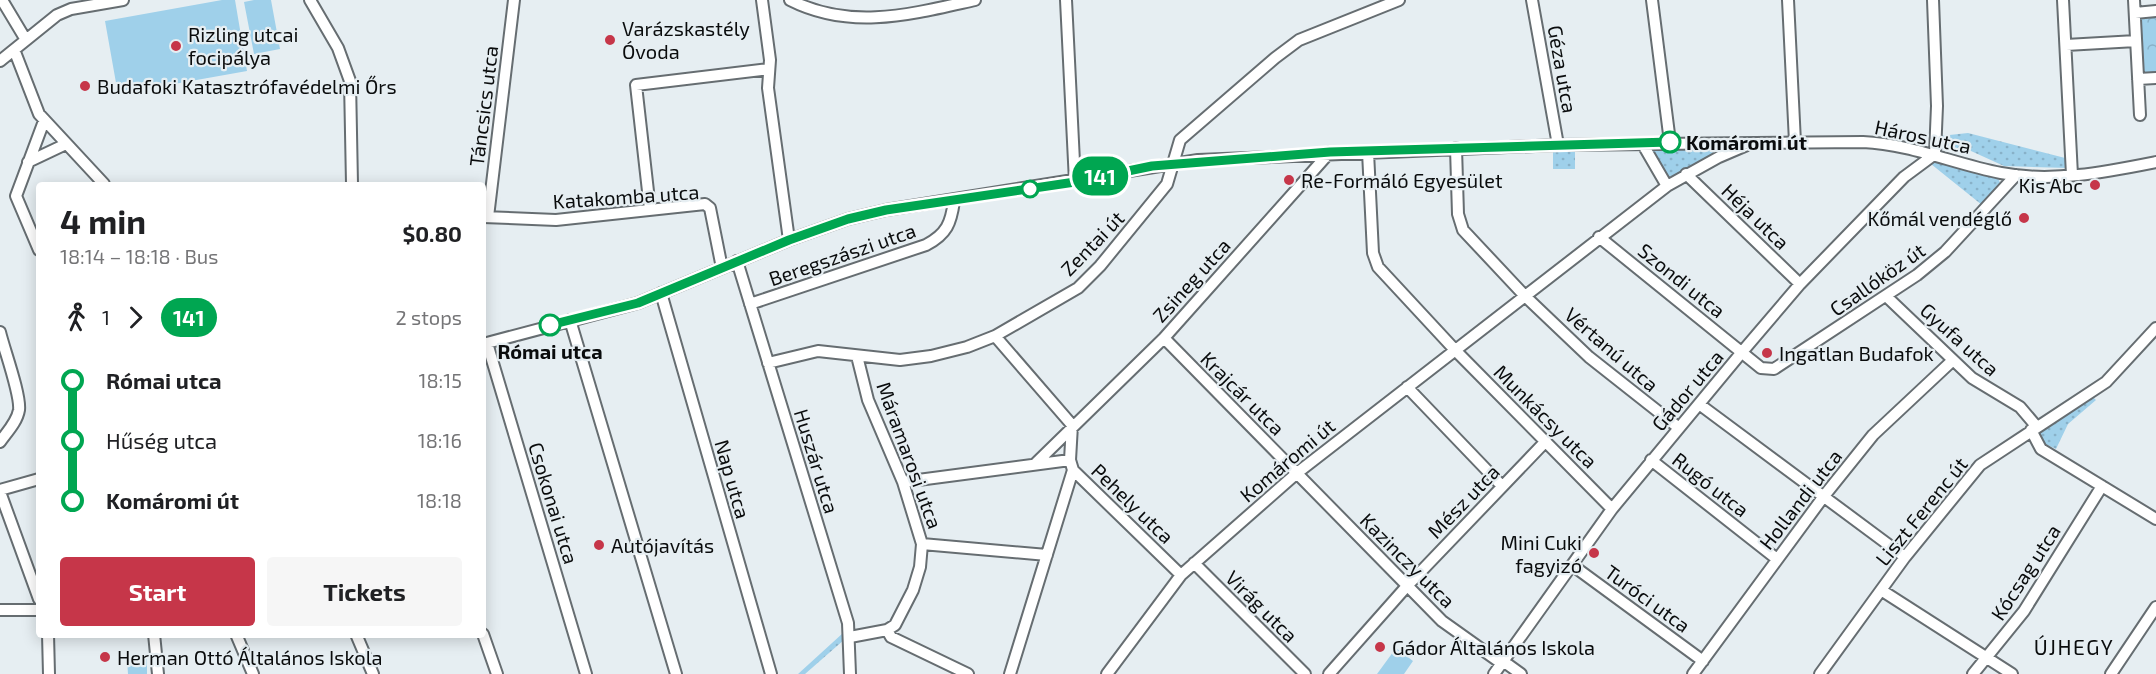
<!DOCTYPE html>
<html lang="en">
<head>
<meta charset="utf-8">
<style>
	:root { --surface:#fff; --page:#f6f6f6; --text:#202124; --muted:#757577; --accent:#c63649 }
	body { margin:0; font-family:"Exo 2",sans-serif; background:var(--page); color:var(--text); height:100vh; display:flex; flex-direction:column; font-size:22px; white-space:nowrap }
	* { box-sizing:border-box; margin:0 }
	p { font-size:20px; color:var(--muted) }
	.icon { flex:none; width:33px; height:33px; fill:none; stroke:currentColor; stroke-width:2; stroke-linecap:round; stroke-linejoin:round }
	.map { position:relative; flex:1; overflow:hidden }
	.drawer { position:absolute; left:36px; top:182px; width:450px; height:456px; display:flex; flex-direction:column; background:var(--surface); border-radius:6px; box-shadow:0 3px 15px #0003 }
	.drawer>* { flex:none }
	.badge { padding:0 12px; border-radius:20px; font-size:21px; line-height:39px }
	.map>.badge { position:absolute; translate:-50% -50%; box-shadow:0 0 0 3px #fff }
	.legs { display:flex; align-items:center; gap:9px; height:66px; padding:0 24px; font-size:20px }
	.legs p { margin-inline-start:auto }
	.head { display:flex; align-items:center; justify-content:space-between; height:102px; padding:0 24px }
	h1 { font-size:33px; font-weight:700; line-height:45px }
	.primary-button { display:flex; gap:12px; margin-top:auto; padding:12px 24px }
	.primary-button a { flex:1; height:69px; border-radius:6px; background:var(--accent); color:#fff; font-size:24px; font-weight:700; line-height:69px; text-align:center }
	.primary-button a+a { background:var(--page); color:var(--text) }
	ul { padding:0 24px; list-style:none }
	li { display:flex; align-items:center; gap:21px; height:60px; font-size:22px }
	li i { display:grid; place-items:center; width:9px; height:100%; margin:0 8px; background:currentColor }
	li i::after { content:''; width:15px; height:15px; margin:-8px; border:4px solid; border-radius:50%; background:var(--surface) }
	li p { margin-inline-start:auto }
	li:first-child i { background:linear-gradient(#0000 50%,currentColor 0) }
	li:last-child i { background:linear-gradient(currentColor 50%,#0000 0) }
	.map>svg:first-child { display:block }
	.grass { fill:url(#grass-dots) }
	.park { fill:url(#park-crowns) }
	.pitch { fill:#9fd0ea }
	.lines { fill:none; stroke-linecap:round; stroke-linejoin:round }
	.minor-casing { stroke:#666d71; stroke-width:14 }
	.minor { stroke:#fff; stroke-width:10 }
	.line-1-casing { stroke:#fff; stroke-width:14 }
	.line-1 { stroke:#00a651; stroke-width:9 }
	.poi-dot { fill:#c63649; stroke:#e6eef2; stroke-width:2 }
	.stop-1-dot { fill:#fff; stroke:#00a651; stroke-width:3 }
	.labels { text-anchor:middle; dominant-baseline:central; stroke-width:4.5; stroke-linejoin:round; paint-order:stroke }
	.poi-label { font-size:20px; fill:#0a0c0d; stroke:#e6eef2; text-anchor:start }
	.street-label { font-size:20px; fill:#0a0c0d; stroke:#e6eef2 }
	.stop-label { font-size:20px; font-weight:bold; fill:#0a0c0d; stroke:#e6eef2; text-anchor:start }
	.neighbourhood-label { font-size:21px; letter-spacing:1.5px; fill:#0a0c0d; stroke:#e6eef2 }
</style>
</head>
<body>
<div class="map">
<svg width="2156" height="674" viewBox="0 0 2156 674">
	<defs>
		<pattern id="grass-dots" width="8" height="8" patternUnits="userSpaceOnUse" patternTransform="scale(1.5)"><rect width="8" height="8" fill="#9fd0ea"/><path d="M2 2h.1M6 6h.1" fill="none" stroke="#88b1c8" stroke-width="1.8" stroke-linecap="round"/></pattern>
		<pattern id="park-crowns" width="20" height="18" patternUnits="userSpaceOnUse" patternTransform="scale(1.5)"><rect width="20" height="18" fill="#9fd0ea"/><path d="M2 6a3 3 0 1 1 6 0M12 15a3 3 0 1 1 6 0" fill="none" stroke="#88b1c8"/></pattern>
	</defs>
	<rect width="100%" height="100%" fill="#e6eef2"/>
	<path class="grass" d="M1968,133l101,26 -1,9 -64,-2 -33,-15 -30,-2 -1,-13z
		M1651,147l75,1 -51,29 -10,-2z
		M1553,151h22v18h-22z
		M1939,161l59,17 3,7 -19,20 -51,-41z
		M2093,397l3,3 -28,24 -12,25 -17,-8v-11z
		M843,633l2,6 -40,35h-7z"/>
	<path class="park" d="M2156,15v58h-12l-4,-56z"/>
	<path class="pitch" d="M222,0h13l12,71 -129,23 -13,-73z
		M254,0h17l9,49 -26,5 -10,-52z
		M1396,648l17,13 -9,13h-27z
		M147,658v16h-19l-1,-15z"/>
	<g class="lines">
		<defs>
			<path id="minor" d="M2,0l24,40
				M310,0l28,48 12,33 2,103
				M762,0l8,60 -2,28 21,152
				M790,0c61,31 122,14 185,0
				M1066,0l9,182
				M1532,0l26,145
				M1652,0l18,142
				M1788,0l7,142
				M1933,0l4,106 -2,48
				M2063,0l9,175
				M2134,0l6,115
				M2135,13l21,-2
				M2066,45l70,-4
				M15,52l24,62 65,70
				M0,61l57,-46 14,-6 52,-9
				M2138,79l18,-1
				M1642,143l25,43
				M1456,148l2,66 5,16 61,65 65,62 90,71
				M1368,152l5,101 5,14 77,83 157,159
				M28,162l38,-18
				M1686,174l114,110
				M650,209l-14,-124 133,-16
				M483,217l73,3 149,-16 5,4 12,60
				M488,217l26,-217
				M1599,237l162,131 13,1 143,-94 28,-23 71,-77
				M39,250l-23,-54 28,-75
				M737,261l111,362 2,51
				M661,293l110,381
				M1887,297l85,81 48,29 17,20
				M750,304l176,-59c21,-11 25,-22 28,-44
				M570,320l106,354
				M0,332c4,17 21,63 19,78 -2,12 -12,22 -19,32
				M995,336l77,89 -2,35 3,10 108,105
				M1164,338l278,283 59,42
				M487,343l99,331
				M483,344l155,-41 151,-63 59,-21 38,-9 312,-50 360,-15 305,-3c48,2 91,22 138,31 51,10 105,-1 155,-11
				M857,356l11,44 35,82 19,62 -2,23 -7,23 -18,35 -8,5
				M768,363l50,-12 82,9 31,-4 36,-9 28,-11 83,-48 22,-22 67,-82 13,-44 95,-82 24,-18 100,-40
				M1407,387l95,99
				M1699,404l206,153
				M2031,430l10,19 115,70
				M1651,460l126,99
				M1036,463l128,-125 166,-186
				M903,482l167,-22
				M0,490l39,-11
				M0,492l39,107
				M922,544l125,11
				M1194,563l111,111
				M1572,565l131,96
				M1881,590l131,84
				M0,610h39
				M48,634l1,40
				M154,634l4,40
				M236,634l17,40
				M356,634l17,40
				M483,634l14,40
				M850,637l37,-7 4,7 77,37
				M1503,661l18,13
				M1010,674l63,-204
				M1107,674l74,-99 116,-102 370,-287 52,-29 28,-12
				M1329,674l78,-88 139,-145
				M1494,674l118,-165 130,-157 58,-68 104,-107 31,-23
				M1693,674l131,-178 49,-61 79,-74
				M1820,674l85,-117 75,-92 126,-83 50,-54
				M1973,674l51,-63 78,-125
				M2111,674l45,-67"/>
		</defs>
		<use href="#minor" class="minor-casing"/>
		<use href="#minor" class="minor"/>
	</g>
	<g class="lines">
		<defs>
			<path id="line-1" d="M550,325l88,-22 151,-63 59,-21 38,-9 189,-28 77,-16 178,-14 340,-10"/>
		</defs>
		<use href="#line-1" class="line-1-casing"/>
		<use href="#line-1" class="line-1"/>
	</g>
	<g class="poi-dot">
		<circle cx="610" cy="40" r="6"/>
		<circle cx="176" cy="46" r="6"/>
		<circle cx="85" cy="86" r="6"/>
		<circle cx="1289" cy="180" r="6"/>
		<circle cx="2095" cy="185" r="6"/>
		<circle cx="2024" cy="218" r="6"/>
		<circle cx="1767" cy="353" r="6"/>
		<circle cx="599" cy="545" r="6"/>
		<circle cx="1594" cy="553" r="6"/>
		<circle cx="1380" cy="647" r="6"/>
		<circle cx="105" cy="657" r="6"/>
	</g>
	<g class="stop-1-dot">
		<circle cx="1670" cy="142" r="10"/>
		<circle cx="1030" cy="189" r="8"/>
		<circle cx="550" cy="325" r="10"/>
	</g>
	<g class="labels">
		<g class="poi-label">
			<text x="622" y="28">Varázskastély<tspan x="622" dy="23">Óvoda</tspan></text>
			<text x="188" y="34">Rizling utcai<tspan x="188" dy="23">focipálya</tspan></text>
			<text x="97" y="86">Budafoki Katasztrófavédelmi Őrs</text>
			<text x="1301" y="180">Re-Formáló Egyesület</text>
			<text x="2083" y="185" text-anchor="end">Kis Abc</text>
			<text x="2012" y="218" text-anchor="end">Kőmál vendéglő</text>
			<text x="1779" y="353">Ingatlan Budafok</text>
			<text x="1582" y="542" text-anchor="end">Mini Cuki<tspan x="1582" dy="23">fagyizó</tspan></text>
			<text x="611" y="545">Autójavítás</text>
			<text x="1392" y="647">Gádor Általános Iskola</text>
			<text x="117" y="657">Herman Ottó Általános Iskola</text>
		</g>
		<g class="street-label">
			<text transform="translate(1563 69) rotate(80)">Géza utca</text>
			<text transform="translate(483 106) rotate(-83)">Táncsics utca</text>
			<text transform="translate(1923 136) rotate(12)">Háros utca</text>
			<text transform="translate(626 196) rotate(-4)">Katakomba utca</text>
			<text transform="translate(1756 216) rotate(44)">Héja utca</text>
			<text transform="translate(1092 243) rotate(-46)">Zentai út</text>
			<text transform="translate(842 254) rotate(-19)">Beregszászi utca</text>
			<text transform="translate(1877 279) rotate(-35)">Csallóköz út</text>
			<text transform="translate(1191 280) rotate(-48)">Zsineg utca</text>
			<text transform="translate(1682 280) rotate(39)">Szondi utca</text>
			<text transform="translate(1960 339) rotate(42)">Gyufa utca</text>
			<text transform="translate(1612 349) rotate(41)">Vértanú utca</text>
			<text transform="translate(1687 390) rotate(-50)">Gádor utca</text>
			<text transform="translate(1243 393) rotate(45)">Krajcár utca</text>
			<text transform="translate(1546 416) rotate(45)">Munkácsy utca</text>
			<text transform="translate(910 455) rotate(70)">Máramarosi utca</text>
			<text transform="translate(1287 460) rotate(-40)">Komáromi út</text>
			<text transform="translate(817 461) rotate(73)">Huszár utca</text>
			<text transform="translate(733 479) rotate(74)">Nap utca</text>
			<text transform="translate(1711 484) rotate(38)">Rugó utca</text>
			<text transform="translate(1800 499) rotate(-52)">Hollandi utca</text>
			<text transform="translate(1463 501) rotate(-46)">Mész utca</text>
			<text transform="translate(554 503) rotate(73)">Csokonai utca</text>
			<text transform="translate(1133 503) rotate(44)">Pehely utca</text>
			<text transform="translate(1921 511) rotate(-51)">Liszt Ferenc út</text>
			<text transform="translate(1408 560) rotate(45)">Kazinczy utca</text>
			<text transform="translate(2025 572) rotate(-57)">Kócsag utca</text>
			<text transform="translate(1648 598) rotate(36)">Turóci utca</text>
			<text transform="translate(1262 606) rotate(45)">Virág utca</text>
		</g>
		<g class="stop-label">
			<text x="1686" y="142">Komáromi út</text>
			<text x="550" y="351" text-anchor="middle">Római utca</text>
		</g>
		<g class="neighbourhood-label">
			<text x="2074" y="646">ÚJHEGY</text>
		</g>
	</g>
</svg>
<b class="badge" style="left:1100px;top:176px;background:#00a651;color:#fff">141</b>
<section class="drawer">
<div class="head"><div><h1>4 min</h1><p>18:14 – 18:18 · Bus</p></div><b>$0.80</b></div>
<div class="legs"><svg class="icon" aria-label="walk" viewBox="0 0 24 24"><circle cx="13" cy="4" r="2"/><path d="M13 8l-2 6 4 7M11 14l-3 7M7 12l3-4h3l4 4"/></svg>1<svg class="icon" aria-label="forward" viewBox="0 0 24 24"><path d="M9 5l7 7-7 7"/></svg><b class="badge" style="background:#00a651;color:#fff">141</b><p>2 stops</p></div>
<ul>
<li><i style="color:#00a651"></i><b>Római utca</b><p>18:15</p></li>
<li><i style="color:#00a651"></i><span>Hűség utca</span><p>18:16</p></li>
<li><i style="color:#00a651"></i><b>Komáromi út</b><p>18:18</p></li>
</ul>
<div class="primary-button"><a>Start</a><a>Tickets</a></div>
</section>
</div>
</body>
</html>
